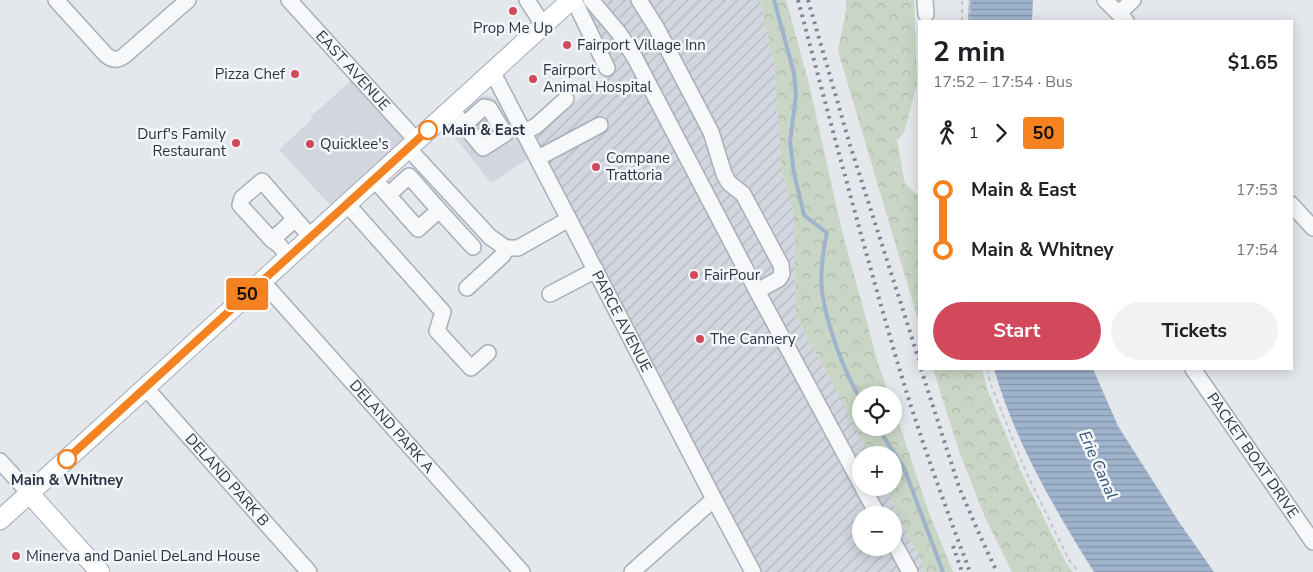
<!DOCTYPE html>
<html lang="en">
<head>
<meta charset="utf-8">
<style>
	:root { --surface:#fff; --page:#f2f2f2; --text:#202124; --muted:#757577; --accent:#d1495b }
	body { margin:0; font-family:"Nunito Sans",sans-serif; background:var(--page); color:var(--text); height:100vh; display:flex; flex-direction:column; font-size:19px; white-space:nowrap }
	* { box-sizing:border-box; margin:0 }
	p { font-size:16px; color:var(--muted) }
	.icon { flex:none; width:28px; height:28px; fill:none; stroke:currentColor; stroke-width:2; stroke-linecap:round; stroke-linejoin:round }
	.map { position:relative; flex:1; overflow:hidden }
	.sheet { position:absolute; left:918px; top:20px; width:375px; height:350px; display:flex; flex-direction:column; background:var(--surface); border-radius:0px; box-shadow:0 2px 12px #0003 }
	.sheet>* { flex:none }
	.badge { padding:0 10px; border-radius:4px; font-size:18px; line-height:32px }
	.controls { position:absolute; left:852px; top:386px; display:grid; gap:10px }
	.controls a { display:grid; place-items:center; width:50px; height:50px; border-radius:50%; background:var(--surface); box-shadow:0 2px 12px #0003; font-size:25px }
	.map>.badge { position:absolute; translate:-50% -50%; box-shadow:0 0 0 2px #fff }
	.legs { display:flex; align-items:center; gap:8px; height:55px; padding:0 15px; font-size:16px }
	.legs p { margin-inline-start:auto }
	.summary { display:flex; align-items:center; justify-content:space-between; height:85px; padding:0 15px }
	h1 { font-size:28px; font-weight:700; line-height:38px }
	.cta { display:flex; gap:10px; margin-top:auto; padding:10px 15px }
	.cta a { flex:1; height:58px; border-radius:30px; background:var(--accent); color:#fff; font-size:20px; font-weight:700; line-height:58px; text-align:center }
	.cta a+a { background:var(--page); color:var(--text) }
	ul { padding:0 15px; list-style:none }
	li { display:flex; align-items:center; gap:18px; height:60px; font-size:19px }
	li i { display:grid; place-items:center; width:8px; height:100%; margin:0 6px; background:currentColor }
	li i::after { content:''; width:12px; height:12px; margin:-6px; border:4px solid; border-radius:50%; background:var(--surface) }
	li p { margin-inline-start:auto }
	li:first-child i { background:linear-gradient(#0000 50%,currentColor 0) }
	li:last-child i { background:linear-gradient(currentColor 50%,#0000 0) }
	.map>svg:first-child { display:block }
	.built { fill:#d2d6de }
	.industrial { fill:url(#industrial-furrows); fill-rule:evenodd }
	.forest { fill:url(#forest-crowns) }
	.water { fill:url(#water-rules) }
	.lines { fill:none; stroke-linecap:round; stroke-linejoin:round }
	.stream { stroke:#9fb4cc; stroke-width:4 }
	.minor-tunnel { stroke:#bfc3cb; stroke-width:15; stroke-dasharray:15 8; stroke-linecap:butt }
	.minor-casing { stroke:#a9aeb7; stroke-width:18 }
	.major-casing { stroke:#a3abb8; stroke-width:21 }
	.path { stroke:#c2c5cb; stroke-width:2; stroke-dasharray:4 4; stroke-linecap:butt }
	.minor { stroke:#f7f8fa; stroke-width:15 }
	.major { stroke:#fff; stroke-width:19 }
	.rail { stroke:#7d8696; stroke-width:4; stroke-dasharray:2.5 5; stroke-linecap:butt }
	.line-1-casing { stroke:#fff; stroke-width:11 }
	.line-1 { stroke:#f58220; stroke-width:8 }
	.poi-dot { fill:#d1495b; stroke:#f4f6f9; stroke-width:2 }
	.stop-1-dot { fill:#fff; stroke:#f58220; stroke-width:2.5 }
	.labels { text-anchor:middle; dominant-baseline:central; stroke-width:5; stroke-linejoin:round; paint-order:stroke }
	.poi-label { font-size:15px; fill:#2b3445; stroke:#f4f6f9; text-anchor:start }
	.street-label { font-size:15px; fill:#2b3445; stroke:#f4f6f9 }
	.stop-label { font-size:15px; font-weight:bold; fill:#2b3445; stroke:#f4f6f9; text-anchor:start }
	.water-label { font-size:16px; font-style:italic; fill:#34527a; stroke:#f4f6f9 }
</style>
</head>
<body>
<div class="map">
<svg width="1313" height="572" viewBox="0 0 1313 572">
	<defs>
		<pattern id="industrial-furrows" width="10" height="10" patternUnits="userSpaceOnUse" patternTransform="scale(1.25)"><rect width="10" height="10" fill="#d2d6de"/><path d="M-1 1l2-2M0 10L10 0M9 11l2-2" fill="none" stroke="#b4b8c0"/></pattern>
		<pattern id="forest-crowns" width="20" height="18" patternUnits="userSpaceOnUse" patternTransform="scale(1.25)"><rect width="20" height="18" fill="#c9d6c5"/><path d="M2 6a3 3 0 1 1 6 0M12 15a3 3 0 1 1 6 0" fill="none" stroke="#adb8ab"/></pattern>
		<pattern id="water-rules" width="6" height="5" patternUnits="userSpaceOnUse" patternTransform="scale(1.25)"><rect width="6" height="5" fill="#9fb4cc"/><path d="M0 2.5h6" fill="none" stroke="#8293a7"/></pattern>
	</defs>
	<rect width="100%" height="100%" fill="#e4e7ec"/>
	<path class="built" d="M353,79l49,56v6l-3,5 -67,61 -52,-56 1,-3 31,-29 -2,-2z
		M486,96l6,1 5,4 31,58 -37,24 -44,-56 34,-30z"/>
	<path class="industrial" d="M589,0h171l14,64 8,108 12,42 2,101 74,140h-9v33h25l40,84h-166l-227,-433 80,-69 -30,-64zM861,515h33v33h-33z"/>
	<path class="forest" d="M760,0h26l23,84 33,147 36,132 11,32h-28v33h33v-20l34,102 25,62h-27l-40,-84h8v-33h-24l-74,-140 -2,-101 -12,-42 -8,-108z
		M846,0h68l3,84 -13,49 -7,7 8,44 14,12v127l-81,-272 8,-40z
		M933,369h49l6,22 35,85 43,87 7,9h-61l-28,-57 -25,-64z"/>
	<path class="water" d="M969,0h64l-1,21h-64z
		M994,369h99l25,57 61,96 35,50h-120c-40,-64 -79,-130 -100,-203z"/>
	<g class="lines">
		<path class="stream" d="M774,0l20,73 2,22 -6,47 4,31 10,42 23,18c-4,16 -7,42 -5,58 5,35 21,79 39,109
			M878,428l26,40 39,104"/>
		<path class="minor-tunnel" d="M481,131l14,-9"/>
		<defs>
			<g id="minor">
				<path d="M56,0l50,55c6,5 11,6 18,1l64,-56"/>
				<path id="s1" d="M289,0l127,140"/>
				<path d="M527,0l16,25"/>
				<path d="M574,0l33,68"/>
				<path d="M591,0l28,33 16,25 122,233 104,193"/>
				<path d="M639,0l17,27 55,105 13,42 5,9 14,11 38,71 1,9 -3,5 -22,12"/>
				<path d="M925,0l1,14"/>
				<path d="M1105,0l21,21"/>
				<path d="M1119,13l14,-13"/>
				<path id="s2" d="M492,71l222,428 39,73"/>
				<path d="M451,109l32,39 22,-14 -16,-26 -5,-1 -20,18"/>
				<path d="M524,132l12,-6 30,-27"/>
				<path d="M408,148l82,89 16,11h12l51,-29"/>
				<path d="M538,158l62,-33"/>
				<path d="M374,179l44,50 21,-19 -30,-34 -21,19"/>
				<path d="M347,204l96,108 -6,19 34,37 17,-15"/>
				<path d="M1291,204l22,24"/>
				<path d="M439,210l34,37"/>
				<path d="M272,240l-32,-35 2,-7 20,-17 33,38"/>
				<path d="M289,257l-10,-12 -7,-5 23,-21 16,18"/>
				<path id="s3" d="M262,281l260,291"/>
				<path d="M467,288l36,-33 3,-7"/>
				<path d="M550,294l46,-24"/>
				<path id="s4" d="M1193,369l120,173"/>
				<path id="s5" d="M145,387l164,185"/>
				<path d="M0,461l29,32"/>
				<path d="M863,488l15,27"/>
				<path d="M894,543l16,29"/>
				<path d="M632,572l82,-73"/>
			</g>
			<path id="major" d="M29,493l71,79
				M0,520l571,-520"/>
		</defs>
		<use href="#minor" class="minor-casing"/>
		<use href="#major" class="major-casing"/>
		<path class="path" d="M962,21v-21
			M970,21v-21
			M987,369l4,16 35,87 43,88 10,12"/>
		<use href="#minor" class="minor"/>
		<use href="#major" class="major"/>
		<path class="rail" d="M798,0c32,121 64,241 99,361 21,71 47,142 73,211
			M808,0l42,145 69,215
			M921,369l38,118 22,51 16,34
			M953,546l9,26"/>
	</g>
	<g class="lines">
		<defs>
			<path id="line-1" d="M67,459l361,-329"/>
		</defs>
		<use href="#line-1" class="line-1-casing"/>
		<use href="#line-1" class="line-1"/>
	</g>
	<g class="poi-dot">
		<circle cx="513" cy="11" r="5"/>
		<circle cx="567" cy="45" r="5"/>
		<circle cx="295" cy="74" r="5"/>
		<circle cx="533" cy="79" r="5"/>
		<circle cx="236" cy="143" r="5"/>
		<circle cx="310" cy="144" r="5"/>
		<circle cx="596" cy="167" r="5"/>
		<circle cx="694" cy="275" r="5"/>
		<circle cx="700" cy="339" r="5"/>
		<circle cx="16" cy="556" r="5"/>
	</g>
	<g class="stop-1-dot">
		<circle cx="428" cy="130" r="9"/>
		<circle cx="67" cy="459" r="9"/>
	</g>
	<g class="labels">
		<g class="poi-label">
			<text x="513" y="28" text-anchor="middle">Prop Me Up</text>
			<text x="577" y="45">Fairport Village Inn</text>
			<text x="543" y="70">Fairport<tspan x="543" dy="17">Animal Hospital</tspan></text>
			<text x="285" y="74" text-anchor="end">Pizza Chef</text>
			<text x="226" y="134" text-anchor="end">Durf's Family<tspan x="226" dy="17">Restaurant</tspan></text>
			<text x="320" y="144">Quicklee's</text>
			<text x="606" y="158">Compane<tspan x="606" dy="17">Trattoria</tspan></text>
			<text x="704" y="275">FairPour</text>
			<text x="710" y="339">The Cannery</text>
			<text x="26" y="556">Minerva and Daniel DeLand House</text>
		</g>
		<g class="street-label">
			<text stroke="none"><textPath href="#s1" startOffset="95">EAST AVENUE</textPath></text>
			<text stroke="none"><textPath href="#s2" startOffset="282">PARCE AVENUE</textPath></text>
			<text stroke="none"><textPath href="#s3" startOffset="195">DELAND PARK A</textPath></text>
			<text stroke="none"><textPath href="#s4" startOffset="105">PACKET BOAT DRIVE</textPath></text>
			<text stroke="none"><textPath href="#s5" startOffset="124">DELAND PARK B</textPath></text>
		</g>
		<g class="stop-label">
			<text x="442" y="130">Main &amp; East</text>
			<text x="67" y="480" text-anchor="middle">Main &amp; Whitney</text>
		</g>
		<g class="water-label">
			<text transform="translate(1098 465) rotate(66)">Erie Canal</text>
		</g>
	</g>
</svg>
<div class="controls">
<a><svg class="icon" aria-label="locate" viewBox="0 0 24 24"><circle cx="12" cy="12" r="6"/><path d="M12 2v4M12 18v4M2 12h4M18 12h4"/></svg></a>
<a>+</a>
<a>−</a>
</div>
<b class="badge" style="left:247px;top:294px;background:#f58220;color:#111">50</b>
<section class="sheet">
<div class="summary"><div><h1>2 min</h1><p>17:52 – 17:54 · Bus</p></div><b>$1.65</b></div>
<div class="legs"><svg class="icon" aria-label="walk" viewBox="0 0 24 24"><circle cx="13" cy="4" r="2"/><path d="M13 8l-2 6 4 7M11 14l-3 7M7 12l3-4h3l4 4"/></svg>1<svg class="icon" aria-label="forward" viewBox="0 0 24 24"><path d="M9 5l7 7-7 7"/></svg><b class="badge" style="background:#f58220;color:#111">50</b></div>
<ul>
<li><i style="color:#f58220"></i><b>Main &amp; East</b><p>17:53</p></li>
<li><i style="color:#f58220"></i><b>Main &amp; Whitney</b><p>17:54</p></li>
</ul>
<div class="cta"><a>Start</a><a>Tickets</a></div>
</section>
</div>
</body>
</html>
